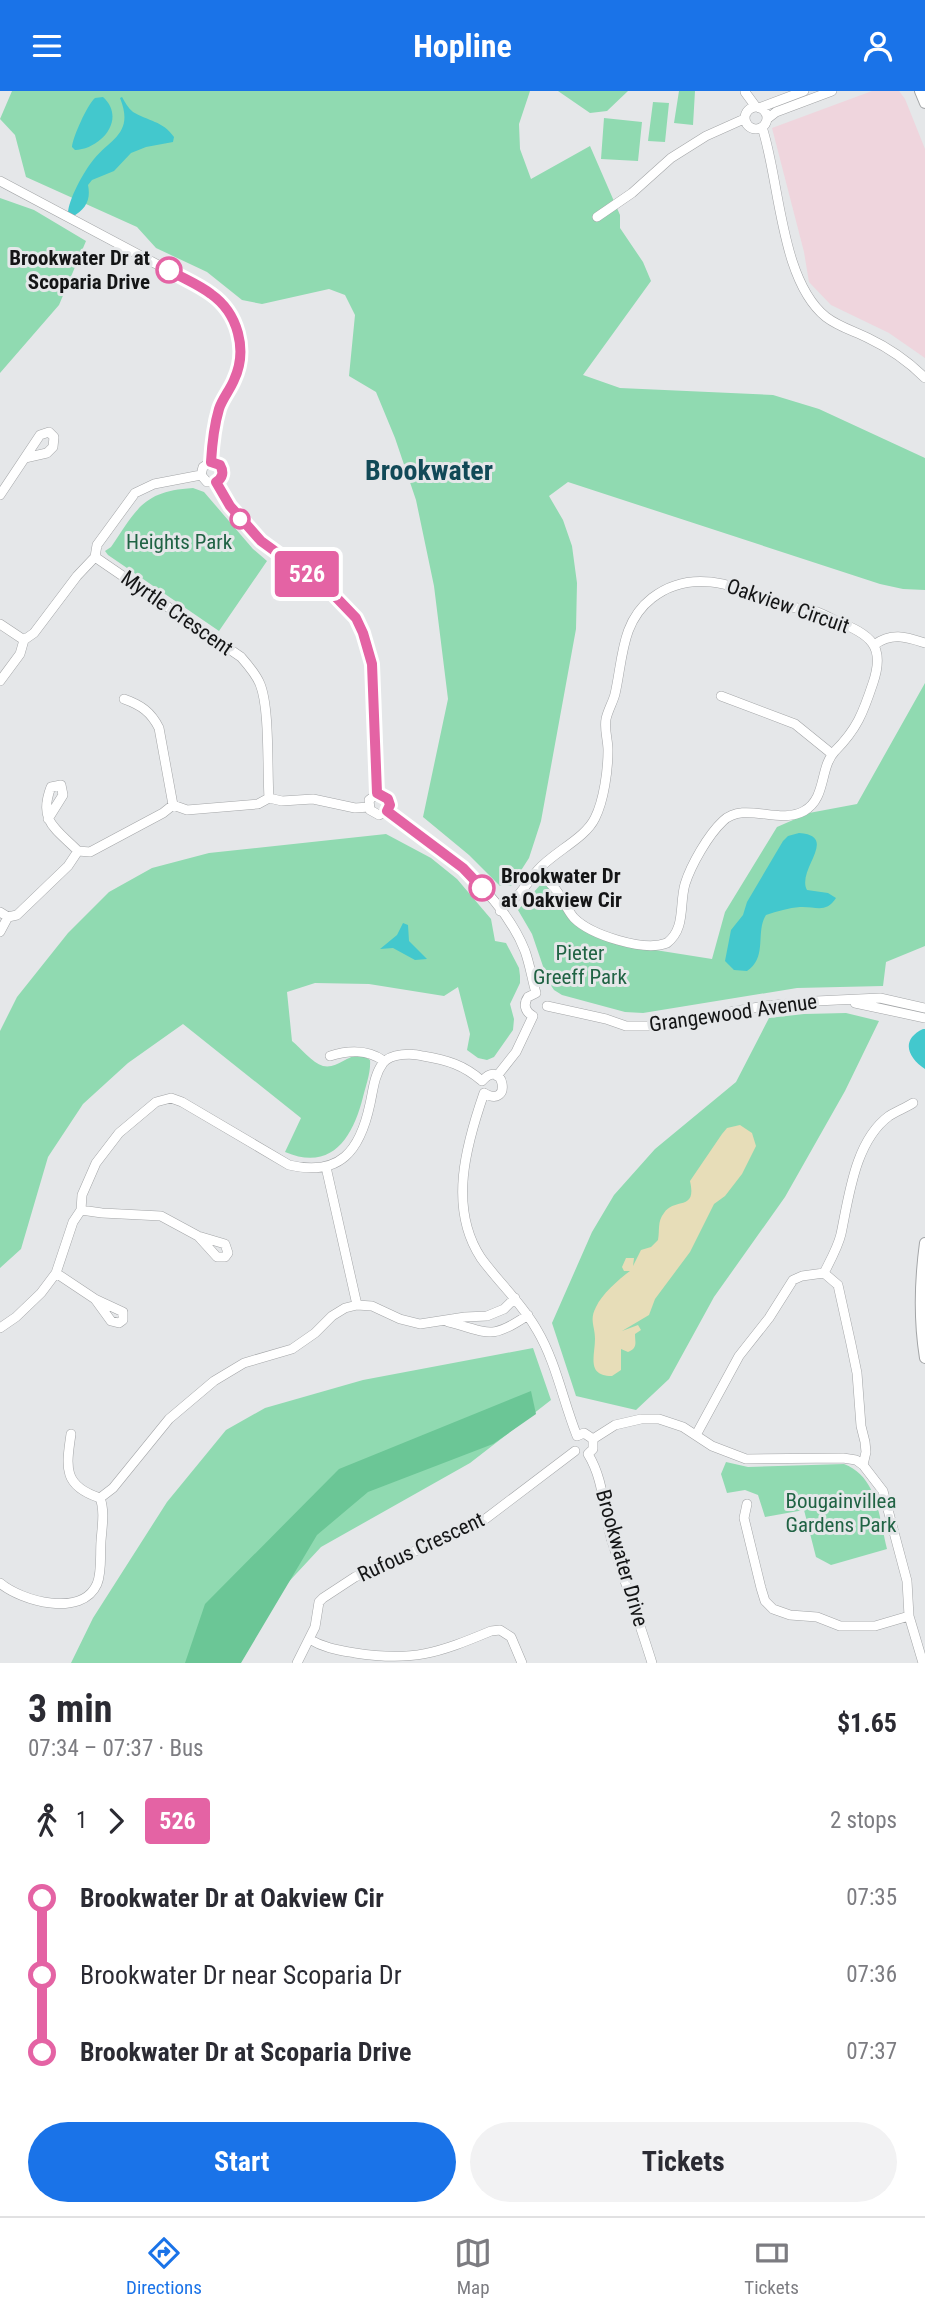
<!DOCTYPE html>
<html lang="en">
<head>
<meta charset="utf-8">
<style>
	:root { --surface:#fff; --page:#f2f2f3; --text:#2b2b33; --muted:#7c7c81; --line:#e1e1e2; --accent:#1a73e8 }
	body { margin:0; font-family:"Roboto Condensed",sans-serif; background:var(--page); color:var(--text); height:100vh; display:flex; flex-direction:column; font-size:26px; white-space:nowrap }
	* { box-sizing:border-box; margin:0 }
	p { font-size:23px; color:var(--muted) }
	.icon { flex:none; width:38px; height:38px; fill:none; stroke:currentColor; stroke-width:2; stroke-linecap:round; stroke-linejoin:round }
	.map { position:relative; height:1572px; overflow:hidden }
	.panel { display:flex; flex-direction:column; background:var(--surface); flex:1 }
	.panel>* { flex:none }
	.badge { padding:0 14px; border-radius:5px; font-size:24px; line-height:46px }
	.map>.badge { position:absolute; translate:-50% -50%; box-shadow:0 0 0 4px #fff }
	.legs { display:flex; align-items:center; gap:10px; height:77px; padding:0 28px; font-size:23px }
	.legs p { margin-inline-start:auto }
	.summary { display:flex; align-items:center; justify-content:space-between; height:119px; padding:0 28px }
	h1 { font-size:38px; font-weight:700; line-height:52px }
	.action { display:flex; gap:14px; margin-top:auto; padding:14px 28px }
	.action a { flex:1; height:80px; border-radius:42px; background:var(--accent); color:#fff; font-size:28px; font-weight:700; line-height:80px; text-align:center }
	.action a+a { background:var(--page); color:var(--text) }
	ul { padding:0 28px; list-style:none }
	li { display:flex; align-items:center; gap:24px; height:77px; font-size:26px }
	li i { display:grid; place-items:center; width:10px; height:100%; margin:0 9px; background:currentColor }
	li i::after { content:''; width:18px; height:18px; margin:-9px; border:5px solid; border-radius:50%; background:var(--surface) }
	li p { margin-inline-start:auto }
	li:first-child i { background:linear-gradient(#0000 50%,currentColor 0) }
	li:last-child i { background:linear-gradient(currentColor 50%,#0000 0) }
	header { display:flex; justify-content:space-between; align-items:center; height:91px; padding:0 28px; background:var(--accent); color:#fff; font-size:32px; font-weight:700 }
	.menu { display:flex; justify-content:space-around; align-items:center; height:98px; border-top:2px solid var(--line); background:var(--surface); font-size:19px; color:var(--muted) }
	.menu a { display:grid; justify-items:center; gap:4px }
	.menu .selected { color:var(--accent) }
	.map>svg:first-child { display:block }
	.commercial { fill:#efd5dd }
	.green { fill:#90dab1 }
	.forest { fill:#6bc696 }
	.sand { fill:#e7ddb8 }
	.water { fill:#43c8cd }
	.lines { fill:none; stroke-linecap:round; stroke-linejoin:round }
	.minor-casing { stroke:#a3a5a7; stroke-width:10 }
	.major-casing { stroke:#a3a5a7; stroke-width:12 }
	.minor { stroke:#fff; stroke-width:9 }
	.major { stroke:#fff; stroke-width:10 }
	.line-1-casing { stroke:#fff; stroke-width:16 }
	.line-1 { stroke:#e463a4; stroke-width:10 }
	.stop-1-dot { fill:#fff; stroke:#e463a4; stroke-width:3.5 }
	.labels { text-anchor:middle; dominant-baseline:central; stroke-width:6; stroke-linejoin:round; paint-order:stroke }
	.stop-label { font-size:21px; font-weight:bold; fill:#141516; stroke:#e5e7e9; text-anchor:end }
	.park-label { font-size:21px; fill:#206344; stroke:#e5e7e9 }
	.street-label { font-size:21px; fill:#141516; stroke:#e5e7e9 }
	.district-label { font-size:28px; font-weight:bold; fill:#114957; stroke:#e5e7e9 }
</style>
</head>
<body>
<header><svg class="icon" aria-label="menu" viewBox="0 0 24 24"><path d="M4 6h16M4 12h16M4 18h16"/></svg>Hopline<svg class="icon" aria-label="person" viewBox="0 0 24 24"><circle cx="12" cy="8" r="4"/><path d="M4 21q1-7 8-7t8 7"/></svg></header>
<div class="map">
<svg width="925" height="1572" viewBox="0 0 925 1572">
	<rect width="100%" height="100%" fill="#e5e7e9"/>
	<path class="commercial" d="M872,0h27l6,8 20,50v209l-36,-25 -58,-28 -22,-23 -5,-30 -32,-124z"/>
	<path class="green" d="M12,0h518l-11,33 1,25 11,30 59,-33 30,69v13l23,34 8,19 -68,94 37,13 153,7 46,14 106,49v132l-22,-1 -23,-5 -312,-102 -19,14 14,24 9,26 5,37 -1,46 -35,192 -12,37 -18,28h-11l-31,-31 -46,-38 25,-118 -14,-113 -18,-86 -21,-62 -19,-46 -27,-16 6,-61 -10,-20 -16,-6 -67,15 -20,-4 -35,-28 -51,-24 -19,-21 -111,-50 -11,-42 -15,-16z
		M558,0h70l-21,20 -17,2z
		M679,0h16l-2,34 -19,-2z
		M653,11l16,1 -4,39 -17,-1z
		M604,27l38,4 -4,39 -37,-2z
		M0,107l34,12 52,31 -27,64 -59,68z
		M193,397l11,4 49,57 14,12 -48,70 -111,-76 -3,-4 6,-4c26,-38 32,-56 82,-59z
		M925,592v263l-39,16 -3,24 -86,2 -154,25 -18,-1 -63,-17 -8,-5 -6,-9 -16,-47 -14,-24 23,-26 6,1 23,34 60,27 82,13 13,-47 52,-85 32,-14 48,-9z
		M386,743l45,24 26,21 34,40 4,22 11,2 13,25 1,8v7l-10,21 4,15 -1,11 -19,27 -7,3 -9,-2 -11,-8 3,-16 -12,-47 -14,9 -75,-12 -54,-1 -28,9 5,49c9,7 20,22 31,25 18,4 29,-20 47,-6 1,12 -4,25 -7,37 -10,40 -31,75 -78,55l16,-34 -118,-94 -55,39 -45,41 -35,53 -27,92 -21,19v-237l17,-34 51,-64 41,-41 43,-24 57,-15z
		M846,922l33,8 -34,70 -60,106 -71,100 -45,82 -33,31 -60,-14 -24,-73 40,-91 22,-37 41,-46 81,-67 33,-64 35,-4z
		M533,1257l18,52 -81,63 -149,84 -38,41 -46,75h-166l22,-45 74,-116 59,-72 39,-22 98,-28z
		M726,1371l22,5 96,-3c34,13 35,54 43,85l-56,16 -15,-8 -12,-47 -39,7 -7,-22 -13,-5 -18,3 -6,-19z"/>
	<path class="forest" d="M531,1300l5,23 -43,30 -125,48 -51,43 -76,128h-56l20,-59 134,-135z"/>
	<path class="sand" d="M740,1034l12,8 4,13 -14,28 -17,22 -11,8 -24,48 -35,47 -6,16 -27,16 16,-6 3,5 -6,4c0,9 3,14 -7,18l-7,-3v21l-9,6c-26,0 -17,-20 -17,-37 0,-13 -6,-19 1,-32 6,-13 22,-27 34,-36h-6l-2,-4 4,-9h8l-1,8 8,-16 10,-3 7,-7c2,-10 -1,-18 6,-27 11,-16 33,-1 26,-32l32,-47 5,-6z"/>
	<path class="water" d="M103,6c24,22 -2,52 -28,53l-3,-3c1,-10 15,-42 23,-49z
		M122,6c3,5 6,11 11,15 15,9 30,9 41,25l-1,5 -27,5 -15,6 -17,18 -22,9 -4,5c3,15 -2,24 -16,32l-4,-3c0,-14 16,-43 26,-55 18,-21 40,-26 26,-61z
		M799,742c41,3 -3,37 8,57l21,3 8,5c-10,16 -21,8 -36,9 -11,1 -23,4 -34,8 -11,17 2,42 -19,56l-13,-1 -9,-9 6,-31 12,-15 4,-13 36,-61 5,-5z
		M403,832l5,2 1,16 18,18 -12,1 -22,-12 -13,1 17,-14z
		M923,938h2v40c-17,-11 -25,-29 -2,-40z"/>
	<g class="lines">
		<defs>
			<path id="minor" d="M745,1l11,15
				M745 27a11 11 0 1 1 22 0a11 11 0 1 1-22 0Z
				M759,17l45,-17
				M767,28l9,-7 56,-21
				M762,36c18,54 18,153 64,190 13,10 28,14 42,21 21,10 41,24 57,40
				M0,90l209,111c27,22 40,53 26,87 -5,10 -12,19 -16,29 -5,17 -7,36 -8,54
				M597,126l35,-24 39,-35 35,-22 38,-17
				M211,371l-8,5 -2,8 6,7h9
				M211,371l9,4c4,6 3,12 -4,16
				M216,391l30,44 15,15 80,60 15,17 7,15 9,31 5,130
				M0,404l40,-60 9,-3 5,5 -1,10 -6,6 -22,5
				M95,466l146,100c7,8 15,17 19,27 10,24 7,86 9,114
				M0,533l24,16
				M874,554c18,-13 32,-8 51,-2
				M0,590l20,-27 4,-14 10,-7 43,-57 18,-19 2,-12 38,-52 19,-9 47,-9
				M721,605l74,28 37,30
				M124,608c17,6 27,13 35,29l14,77
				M377,703l-8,6 1,10 9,5 8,-4
				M377,703l11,5 2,6 -3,6
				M387,720c51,35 115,81 138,140 5,14 7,28 11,42
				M48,728l15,-24 -2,-10 -10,2c-13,34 4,41 27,64
				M500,820l20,-18 17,-22c7,6 14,12 19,19 7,9 11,20 18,28 17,17 70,34 93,25 19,-15 12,-38 18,-59 6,-19 23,-49 38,-63 21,-20 56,4 81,-10 23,-13 15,-43 31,-60 22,-22 28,-38 38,-68 13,-38 -3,-48 -36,-62 -9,-4 -19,-10 -30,-12 -12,-2 -24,-1 -36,-7 -38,-19 -82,-33 -119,-4 -31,24 -29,61 -37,96 -2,8 -7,16 -9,25 -2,10 2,21 2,31 0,20 -4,50 -13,68 -10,21 -42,34 -58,53
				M0,821l8,5 9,-2 51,-49 10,-15 12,1 73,-39 10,-8 14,5 71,-6 11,-6 13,3 31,-2 42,9 14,-1
				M0,841l8,-15
				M855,912l70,15
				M547,915l59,13 20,7h22l117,-20 51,-5 64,-3 45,10
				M533,925c-8,-4 -10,-12 -5,-19l8,-4
				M330,965c19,-6 37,-7 54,5
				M497,985l19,-24 17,-36
				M482,990c22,-25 31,29 2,12
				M484,1002c-18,52 -36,115 -3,165 18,25 41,45 56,72 19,32 26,71 40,106
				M326,1076l31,138
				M81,1119l21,3 59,3 37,20 27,8 3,9 -3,4h-8l-19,-21
				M56,1182l39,26 28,13v8l-4,3 -8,-2 -16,-22
				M824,1182c6,-12 14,-26 17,-39 8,-38 14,-93 48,-118 8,-5 16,-8 24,-13
				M448,1231c41,10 42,19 80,-7
				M0,1237l16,-11 25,-24 15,-20 17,-51 8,-12 1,-15 14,-32 23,-30 37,-31 15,-4 11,4 107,63c51,12 71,-14 81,-61 3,-13 4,-29 13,-41 8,-10 29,-10 40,-7 24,4 41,9 59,25
				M71,1343c-5,34 -8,52 29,64
				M696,1344l43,-79 30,-38 24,-38 9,-4 22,-3 14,12 13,59 6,29 4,53 4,16 1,10 -3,13
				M577,1345l7,-3 9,6v10l-5,5
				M593,1348l22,-14 26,-6h18l24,8 29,19 34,13 97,-1 13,2 7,5 20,26 24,90 2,35 14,47
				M588,1363c16,26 15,55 23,84 13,42 28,83 41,125
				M747,1413l-3,14 17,70 4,13 8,8 17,6 27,2 23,9h35l34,-10
				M0,1492c21,18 82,35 97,1 5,-12 3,-29 4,-43 1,-14 4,-30 -1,-43l13,-10 56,-69 45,-38 30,-18 48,-14 23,-16 17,-17 13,-8 12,-3 15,1 28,13 20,5 45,-7 22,-1 17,-7 11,-11
				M309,1548c15,9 29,11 46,14 58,9 83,0 136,-22l9,-1 11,7 11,26
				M297,1572l18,-36 4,-25 4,-4 32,-21 125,-54 95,-72"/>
			<path id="major" d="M920,0l5,12
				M925,1152c-5,37 -6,78 0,115"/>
		</defs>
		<use href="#minor" class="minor-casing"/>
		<use href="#major" class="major-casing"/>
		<use href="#minor" class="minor"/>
		<use href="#major" class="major"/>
	</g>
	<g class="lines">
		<defs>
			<path id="line-1" d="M169,179c13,8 29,14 42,24 27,19 37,56 23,86 -4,10 -12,19 -15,29 -5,17 -7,36 -8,53l9,3c4,7 3,13 -4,17l14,24 31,35 70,51 25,26 7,15 9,31 5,129 11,6 2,6 -3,6 76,57 19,20"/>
		</defs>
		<use href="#line-1" class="line-1-casing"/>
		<use href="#line-1" class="line-1"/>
	</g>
	<g class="stop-1-dot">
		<circle cx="169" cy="179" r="12"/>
		<circle cx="240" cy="428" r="9"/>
		<circle cx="482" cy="797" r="12"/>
	</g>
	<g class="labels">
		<g class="stop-label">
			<text x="150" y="167">Brookwater Dr at<tspan x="150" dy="24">Scoparia Drive</tspan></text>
			<text x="501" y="785" text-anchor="start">Brookwater Dr<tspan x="501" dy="24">at Oakview Cir</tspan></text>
		</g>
		<g class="park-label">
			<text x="179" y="451">Heights Park</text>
			<text x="580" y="862">Pieter<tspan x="580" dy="24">Greeff Park</tspan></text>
			<text x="841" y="1410">Bougainvillea<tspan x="841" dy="24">Gardens Park</tspan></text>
		</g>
		<g class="street-label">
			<text transform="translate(788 515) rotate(19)">Oakview Circuit</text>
			<text transform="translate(177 522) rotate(35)">Myrtle Crescent</text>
			<text transform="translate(733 922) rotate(-8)">Grangewood Avenue</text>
			<text transform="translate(421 1456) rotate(-25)">Rufous Crescent</text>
			<text transform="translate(622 1467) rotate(74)">Brookwater Drive</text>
		</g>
		<g class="district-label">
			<text x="429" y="379">Brookwater</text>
		</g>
	</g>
</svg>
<b class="badge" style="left:307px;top:483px;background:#e463a4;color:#fff">526</b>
</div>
<section class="panel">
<div class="summary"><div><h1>3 min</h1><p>07:34 – 07:37 · Bus</p></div><b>$1.65</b></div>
<div class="legs"><svg class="icon" aria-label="walk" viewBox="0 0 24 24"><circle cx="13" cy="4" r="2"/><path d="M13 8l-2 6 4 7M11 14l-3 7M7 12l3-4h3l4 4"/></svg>1<svg class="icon" aria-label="forward" viewBox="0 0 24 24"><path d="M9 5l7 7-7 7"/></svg><b class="badge" style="background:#e463a4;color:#fff">526</b><p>2 stops</p></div>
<ul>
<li><i style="color:#e463a4"></i><b>Brookwater Dr at Oakview Cir</b><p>07:35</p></li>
<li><i style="color:#e463a4"></i><span>Brookwater Dr near Scoparia Dr</span><p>07:36</p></li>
<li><i style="color:#e463a4"></i><b>Brookwater Dr at Scoparia Drive</b><p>07:37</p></li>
</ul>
<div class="action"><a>Start</a><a>Tickets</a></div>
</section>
<nav class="menu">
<a class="selected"><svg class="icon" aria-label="directions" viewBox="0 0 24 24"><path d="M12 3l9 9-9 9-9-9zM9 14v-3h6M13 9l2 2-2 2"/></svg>Directions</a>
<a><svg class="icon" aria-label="map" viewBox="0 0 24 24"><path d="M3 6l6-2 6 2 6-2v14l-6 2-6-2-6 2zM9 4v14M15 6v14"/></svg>Map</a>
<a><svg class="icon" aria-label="tickets" viewBox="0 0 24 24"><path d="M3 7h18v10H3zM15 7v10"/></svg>Tickets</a>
</nav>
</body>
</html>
